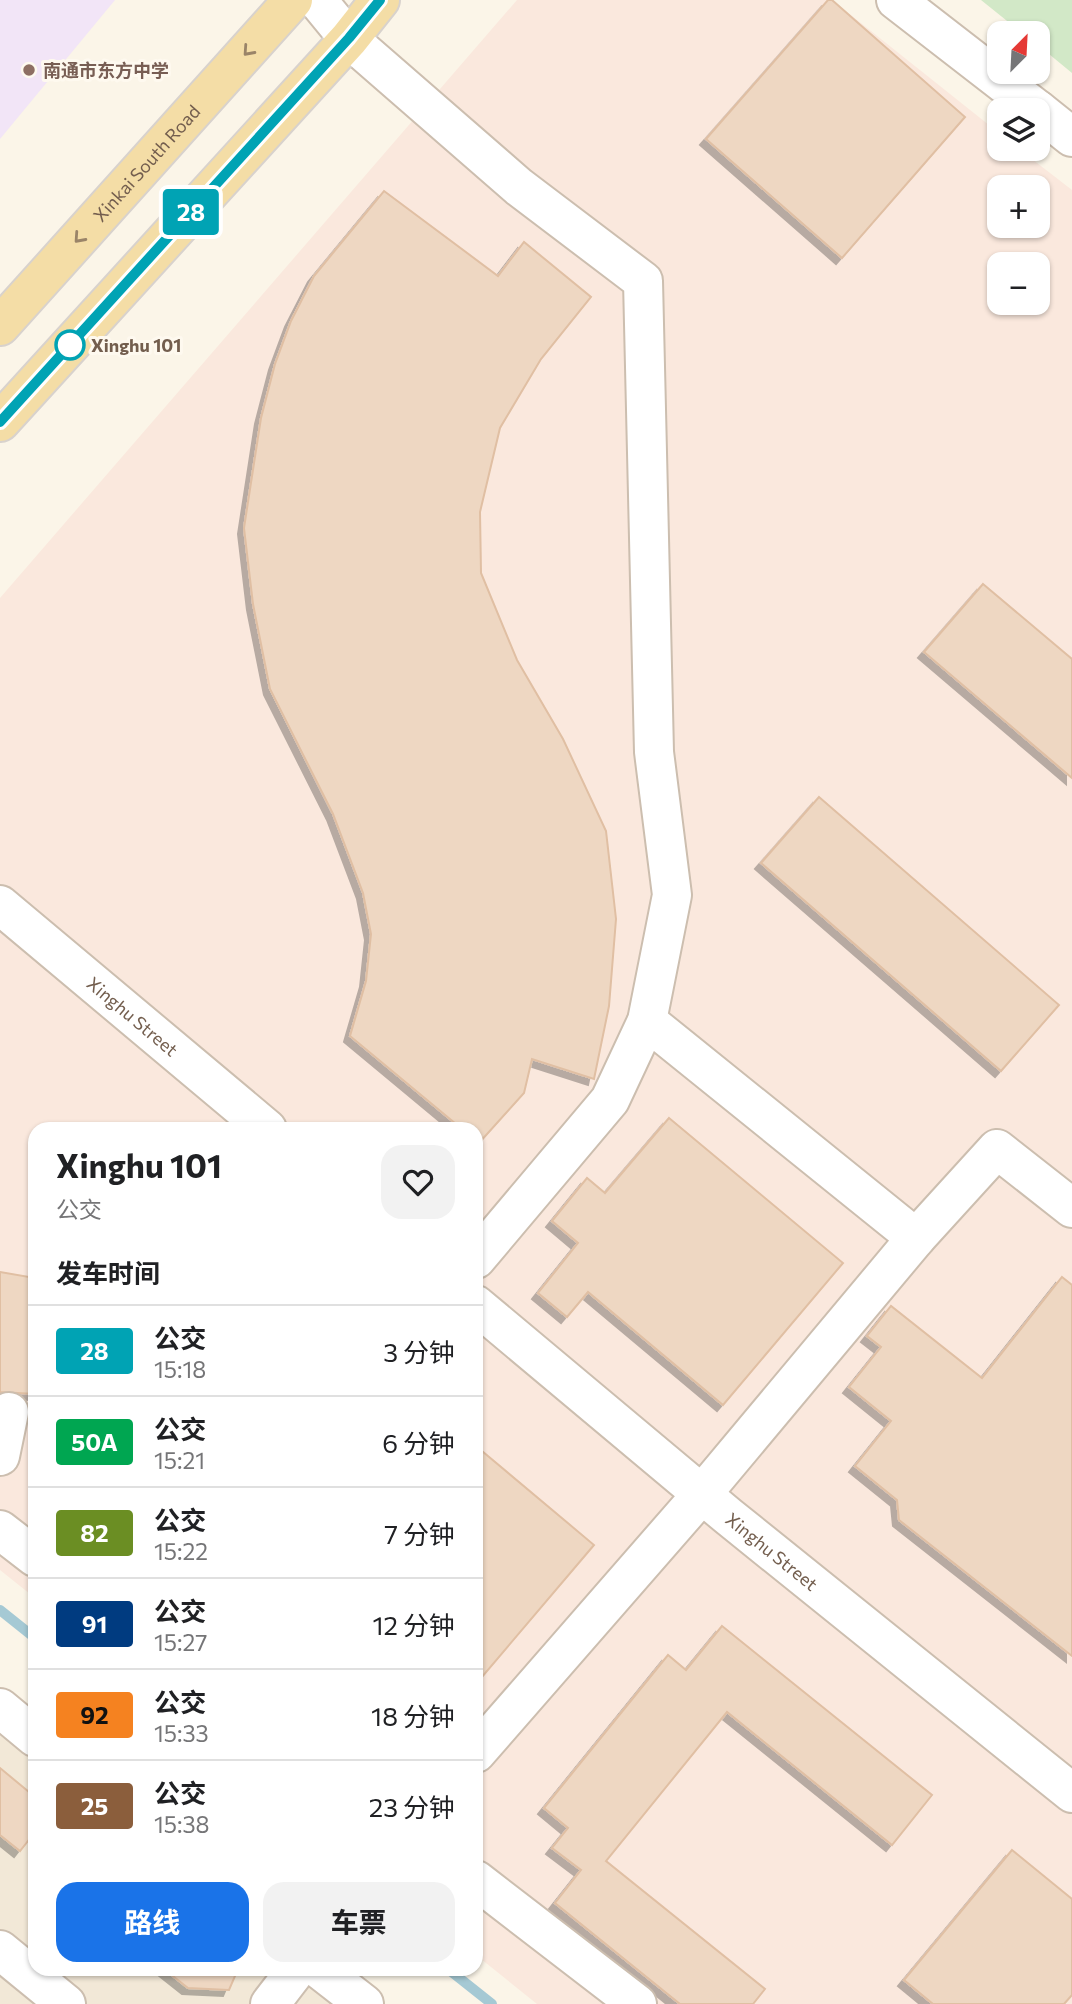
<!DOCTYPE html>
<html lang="zh">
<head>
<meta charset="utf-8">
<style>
	:root { --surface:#fff; --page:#f2f2f2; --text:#202124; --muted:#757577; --line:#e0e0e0; --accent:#1a73e8 }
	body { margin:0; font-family:Commissioner,"Noto Sans SC",sans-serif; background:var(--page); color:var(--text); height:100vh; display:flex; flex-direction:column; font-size:26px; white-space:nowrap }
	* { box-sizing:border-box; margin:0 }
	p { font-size:23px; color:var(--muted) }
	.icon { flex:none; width:38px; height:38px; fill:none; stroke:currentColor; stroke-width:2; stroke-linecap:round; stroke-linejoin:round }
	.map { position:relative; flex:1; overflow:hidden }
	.sheet { position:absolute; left:28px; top:1122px; width:455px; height:854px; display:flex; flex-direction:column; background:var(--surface); border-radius:21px; box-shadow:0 2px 5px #0004 }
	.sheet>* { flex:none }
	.badge { padding:0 14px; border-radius:5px; font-size:24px; line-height:46px }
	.needle { width:46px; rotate:24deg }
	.controls { position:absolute; left:987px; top:21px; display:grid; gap:14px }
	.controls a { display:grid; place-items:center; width:63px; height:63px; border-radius:14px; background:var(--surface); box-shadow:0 2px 5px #0004; font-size:35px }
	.map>.badge { position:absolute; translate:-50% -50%; box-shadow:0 0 0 4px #fff }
	h2 { padding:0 28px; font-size:26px; line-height:63px }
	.round { display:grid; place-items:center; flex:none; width:74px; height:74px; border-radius:21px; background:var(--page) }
	.overview { display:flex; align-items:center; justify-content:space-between; height:119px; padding:0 28px }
	h1 { font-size:33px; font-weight:700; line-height:52px }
	.button { display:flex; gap:14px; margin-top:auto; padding:14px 28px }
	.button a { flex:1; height:80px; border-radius:21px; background:var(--accent); color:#fff; font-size:28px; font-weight:700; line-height:80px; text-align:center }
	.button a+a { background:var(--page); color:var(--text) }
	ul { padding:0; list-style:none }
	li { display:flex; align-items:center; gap:21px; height:91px; padding:0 28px; border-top:2px solid var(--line) }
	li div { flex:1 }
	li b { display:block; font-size:26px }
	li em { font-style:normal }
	li .badge { min-width:77px; font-weight:700; text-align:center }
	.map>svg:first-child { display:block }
	.residential { fill:#f2e8d7 }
	.commercial { fill:#fae8dd; fill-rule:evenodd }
	.education { fill:#f2e5f7 }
	.green { fill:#d2e8c7 }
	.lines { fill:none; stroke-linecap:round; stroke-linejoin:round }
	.stream { stroke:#a5c9d4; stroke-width:10 }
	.building { fill:#eed7c2; stroke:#e0bfa3; stroke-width:2; filter:url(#shadow) }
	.minor-casing { stroke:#ccbeaf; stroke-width:42 }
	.major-casing { stroke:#d8d2cd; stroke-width:42 }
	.minor { stroke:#fff; stroke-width:38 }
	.major { stroke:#f4dda6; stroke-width:38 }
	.oneway { stroke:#9a8468 }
	.line-casing { stroke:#fff; stroke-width:16 }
	.line { stroke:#00a3b4; stroke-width:10 }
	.education-dot { fill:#8d6e63; stroke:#fef9ef; stroke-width:2.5 }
	.stop-dot { fill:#fff; stroke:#00a3b4; stroke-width:3.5 }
	.labels { text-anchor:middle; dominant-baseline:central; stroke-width:6; stroke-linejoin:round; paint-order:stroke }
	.education-label { font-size:18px; font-weight:bold; fill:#785e54; stroke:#fef9ef; text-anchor:start }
	.street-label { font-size:18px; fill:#735e4e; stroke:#fef9ef }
	.stop-label { font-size:18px; font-weight:bold; fill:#735e4e; stroke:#fef9ef; text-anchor:start }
</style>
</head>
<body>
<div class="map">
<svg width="1072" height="2004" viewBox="0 0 1072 2004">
	<defs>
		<filter id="shadow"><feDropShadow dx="-6" dy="6" stdDeviation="0" flood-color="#0004"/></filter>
	</defs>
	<rect width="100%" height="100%" fill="#fbf5e8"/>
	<path class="residential" d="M0,1729l35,29v211h258l43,35h-336z"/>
	<path class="commercial" d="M517,0h315l167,133v16h20l53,41v1814h-535l-61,-49v-826h-441v469l-35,-28v-972zM999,187h39v39h-39zM999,264h39v39h-39z"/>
	<path class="education" d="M0,0h115l-115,139z"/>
	<path class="green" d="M981,0h91v73l-34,-28v-12h-16z"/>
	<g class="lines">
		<path class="stream" d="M0,1610l35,28
			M448,1969l44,35"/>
	</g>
	<path class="building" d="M828,0h4l133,117 -123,141 -136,-119z
		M384,191l114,85 26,-34 67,55 -50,62 -41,69 -20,84 1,61 36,87 46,79 43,92 10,88 -7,87 -15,73 -62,-20 -8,34 -45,50 -3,-3v-11h-14l-112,-93 16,-55 5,-47 -8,-41 -30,-79 -63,-125 -17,-85 -9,-76 17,-110 14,-54 16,-43 23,-45z
		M983,584l89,75v119l-148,-126z
		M819,797l240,208 -58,66 -240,-208z
		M669,1118l174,145 -120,142 -135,-113 -21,25 -29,-24 40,-50 -26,-22 35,-43 18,15z
		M0,1272l35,6v116l-35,-2z
		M1062,1277l10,8v371l-173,-136 -2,-20 -42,-34 36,-45 -42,-34 32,-40 -14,-11 24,-30 91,72z
		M476,1446l118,99 -118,139z
		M722,1626l210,169 -40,50 -165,-133 -121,149 159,128 -12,15h-73l-125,-101 26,-33 -29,-22 16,-20 -24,-20 124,-153 18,15z
		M0,1768l35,29v35l-15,19 -20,-16z
		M1012,1850l60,49v96l-8,9h-131l-29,-24z
		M164,1969h74l-9,21 -41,-2z"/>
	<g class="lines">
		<defs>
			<g id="minor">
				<path d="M317,0l32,39 170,148 124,94 11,471 18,143 -25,126 -37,79 -134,159"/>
				<path d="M896,0l142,110"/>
				<path d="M1038,110l34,27"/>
				<path id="s1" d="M0,905l267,224"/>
				<path d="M647,1021l269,217"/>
				<path id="s2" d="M476,1305l252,211 344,277"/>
				<path d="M0,1456l9,-44"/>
				<path d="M0,1530l35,27"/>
				<path d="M0,1708l35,29"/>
				<path d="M476,1753l226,-259 214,-256 81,-89 75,59"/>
				<path d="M476,1880l161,124"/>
				<path d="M0,1950l66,54"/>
				<path d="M319,1969l45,35"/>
				<path d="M270,2004l27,-35"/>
			</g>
			<g id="major">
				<path id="s3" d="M0,326l293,-326"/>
				<path d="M0,422l349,-383 31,-39"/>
			</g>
		</defs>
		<use href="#minor" class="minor-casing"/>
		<use href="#major" class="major-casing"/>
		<use href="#minor" class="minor"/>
		<use href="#major" class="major"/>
	</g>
	<defs><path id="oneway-chevron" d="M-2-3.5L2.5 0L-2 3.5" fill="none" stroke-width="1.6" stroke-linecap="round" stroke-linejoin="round" transform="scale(1.75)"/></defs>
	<g class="oneway">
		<use href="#oneway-chevron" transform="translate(248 51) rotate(132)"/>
		<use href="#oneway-chevron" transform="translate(79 238) rotate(132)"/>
	</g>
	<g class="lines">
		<defs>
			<path id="line" d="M0,422l349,-384 31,-38"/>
		</defs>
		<use href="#line" class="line-casing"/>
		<use href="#line" class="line"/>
	</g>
	<circle class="education-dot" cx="29" cy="70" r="7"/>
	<circle class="stop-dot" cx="70" cy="345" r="14"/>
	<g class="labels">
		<g class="education-label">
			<text x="43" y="70">南通市东方中学</text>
		</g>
		<g class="street-label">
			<text stroke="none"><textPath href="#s3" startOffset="219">Xinkai South Road</textPath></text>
			<text stroke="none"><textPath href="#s1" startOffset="173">Xinghu Street</textPath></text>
			<text stroke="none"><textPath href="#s2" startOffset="385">Xinghu Street</textPath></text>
		</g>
		<g class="stop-label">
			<text x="91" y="345">Xinghu 101</text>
		</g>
	</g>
</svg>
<div class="controls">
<a><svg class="needle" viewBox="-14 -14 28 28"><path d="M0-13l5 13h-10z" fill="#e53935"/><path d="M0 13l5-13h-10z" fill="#757577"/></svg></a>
<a><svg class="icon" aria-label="layers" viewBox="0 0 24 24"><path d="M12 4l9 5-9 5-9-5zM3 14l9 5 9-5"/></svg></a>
<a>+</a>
<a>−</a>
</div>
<b class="badge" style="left:191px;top:212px;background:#00a3b4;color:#fff">28</b>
<section class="sheet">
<div class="overview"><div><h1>Xinghu 101</h1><p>公交</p></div><a class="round"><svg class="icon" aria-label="heart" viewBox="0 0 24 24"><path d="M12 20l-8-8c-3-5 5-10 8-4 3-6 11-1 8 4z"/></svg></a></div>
<h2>发车时间</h2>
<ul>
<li><span class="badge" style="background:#00a3b4;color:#fff">28</span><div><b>公交</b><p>15:18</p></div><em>3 分钟</em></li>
<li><span class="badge" style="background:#00a651;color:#fff">50A</span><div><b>公交</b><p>15:21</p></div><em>6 分钟</em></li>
<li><span class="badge" style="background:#6b8e23;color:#fff">82</span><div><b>公交</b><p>15:22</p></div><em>7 分钟</em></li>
<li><span class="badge" style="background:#003b80;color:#fff">91</span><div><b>公交</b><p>15:27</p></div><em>12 分钟</em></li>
<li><span class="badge" style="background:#f58220;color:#111">92</span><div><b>公交</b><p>15:33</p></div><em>18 分钟</em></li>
<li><span class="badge" style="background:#8b5e3c;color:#fff">25</span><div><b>公交</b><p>15:38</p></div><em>23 分钟</em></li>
</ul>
<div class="button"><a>路线</a><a>车票</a></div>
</section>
</div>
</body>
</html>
